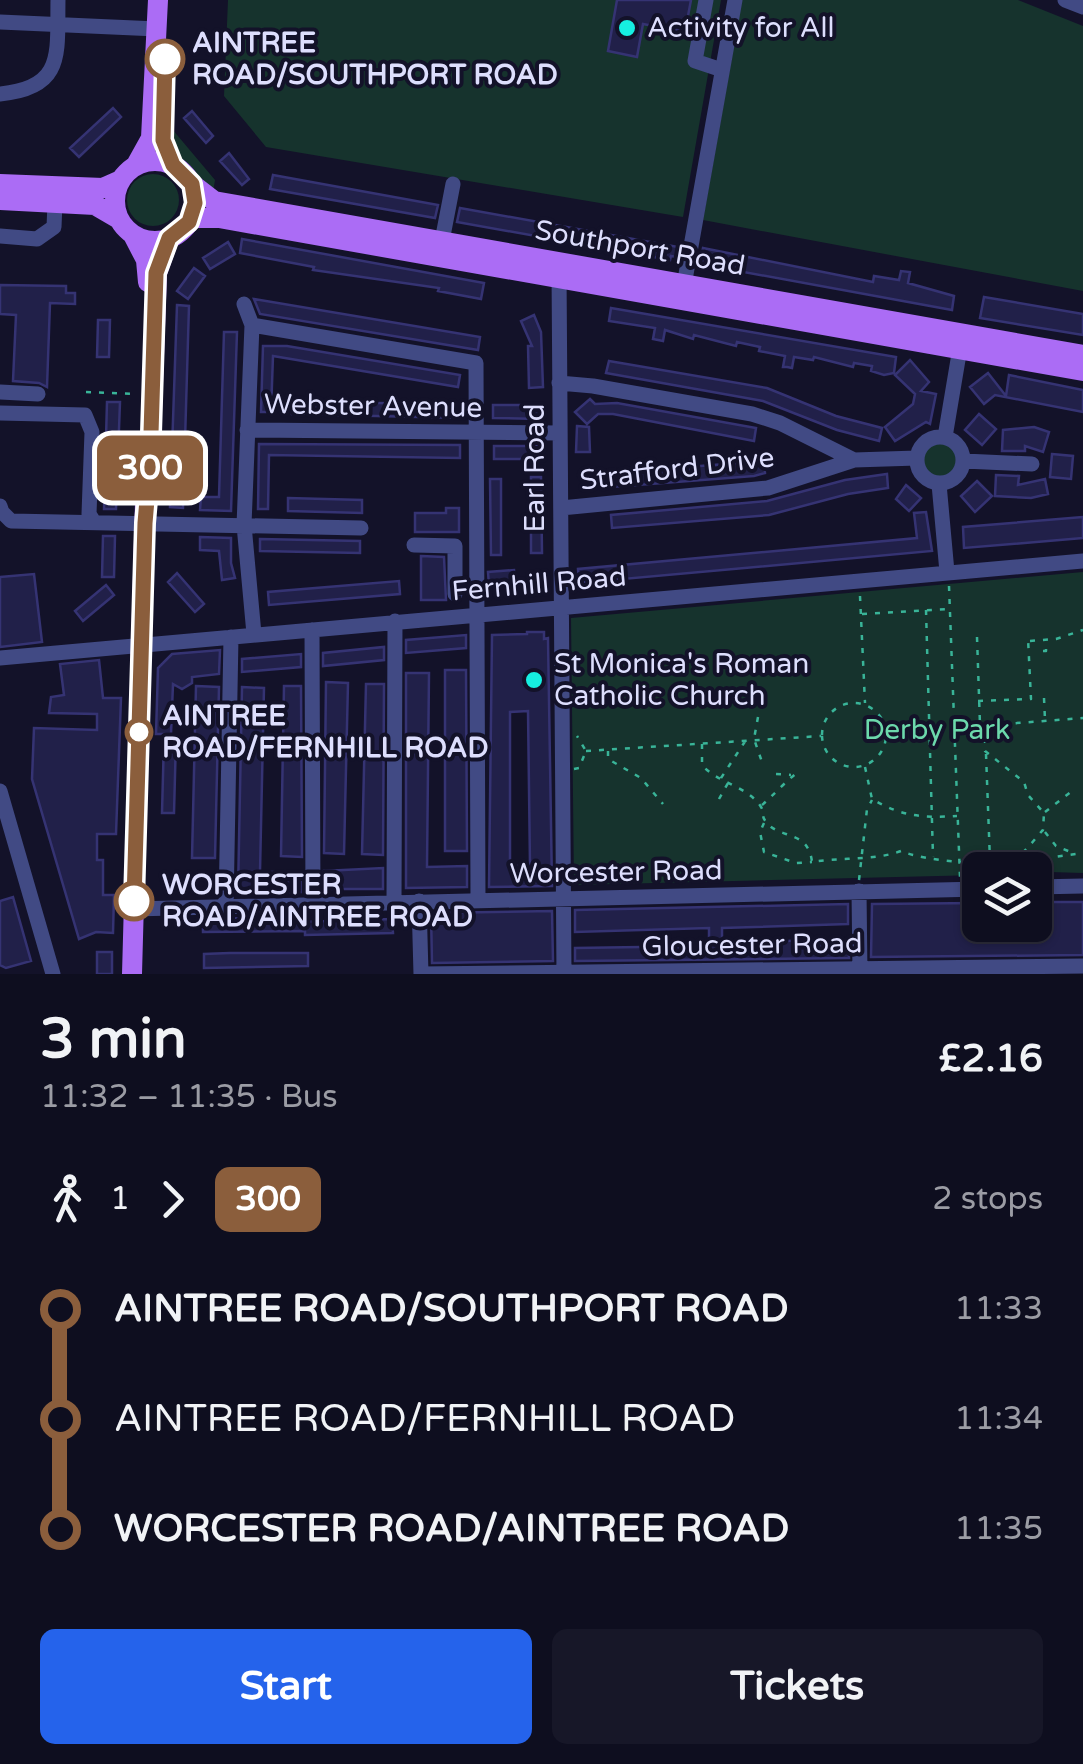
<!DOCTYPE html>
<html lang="en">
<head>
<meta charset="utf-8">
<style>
	:root { --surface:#0e0e1f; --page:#171728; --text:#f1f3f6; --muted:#9b9ca4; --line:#2e2e3d; --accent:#2563eb }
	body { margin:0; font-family:"Varela Round",sans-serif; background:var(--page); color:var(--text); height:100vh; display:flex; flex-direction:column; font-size:38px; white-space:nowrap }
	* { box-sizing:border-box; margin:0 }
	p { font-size:32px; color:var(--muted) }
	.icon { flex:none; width:55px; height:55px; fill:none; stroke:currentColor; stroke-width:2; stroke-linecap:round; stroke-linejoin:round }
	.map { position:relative; height:974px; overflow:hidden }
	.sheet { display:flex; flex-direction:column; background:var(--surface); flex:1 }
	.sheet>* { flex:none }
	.badge { padding:0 20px; border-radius:15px; font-size:35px; line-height:65px }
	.tools { position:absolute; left:962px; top:852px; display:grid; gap:20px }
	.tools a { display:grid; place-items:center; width:90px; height:90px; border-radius:15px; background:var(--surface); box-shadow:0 2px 8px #0004,0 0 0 2px var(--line); font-size:50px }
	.map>.badge { position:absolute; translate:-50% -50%; box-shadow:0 0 0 5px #fff }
	.legs { display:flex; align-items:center; gap:15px; height:110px; padding:0 40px; font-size:32px }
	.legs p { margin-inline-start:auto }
	.head { display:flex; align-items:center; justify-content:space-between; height:170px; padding:0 40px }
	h1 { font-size:55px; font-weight:700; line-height:75px }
	.primary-button { display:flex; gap:20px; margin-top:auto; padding:20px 40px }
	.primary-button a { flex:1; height:115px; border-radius:15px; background:var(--accent); color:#fff; font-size:40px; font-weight:700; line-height:115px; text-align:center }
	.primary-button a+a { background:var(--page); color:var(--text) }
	ul { padding:0 40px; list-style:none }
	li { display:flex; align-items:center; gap:35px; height:110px; font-size:38px }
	li i { display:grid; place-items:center; width:15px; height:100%; margin:0 12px; background:currentColor }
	li i::after { content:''; width:25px; height:25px; margin:-12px; border:8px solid; border-radius:50%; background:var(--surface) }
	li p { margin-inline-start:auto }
	li:first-child i { background:linear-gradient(#0000 50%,currentColor 0) }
	li:last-child i { background:linear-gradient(currentColor 50%,#0000 0) }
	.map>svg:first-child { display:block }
	.green { fill:#16332d }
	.building { fill:#212049; stroke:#353373; stroke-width:2.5; fill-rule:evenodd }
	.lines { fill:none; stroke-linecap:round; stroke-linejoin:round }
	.path { stroke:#39b498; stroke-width:2.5; stroke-dasharray:5 8; stroke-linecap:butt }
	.minor { stroke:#414a84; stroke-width:15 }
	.major { stroke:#ab6cf5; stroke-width:20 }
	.line-1-casing { stroke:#fff; stroke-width:22 }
	.line-1 { stroke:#8b5e3c; stroke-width:15 }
	.poi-dot { fill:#16efe1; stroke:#131229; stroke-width:4 }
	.stop-1-dot { fill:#fff; stroke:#8b5e3c; stroke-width:5 }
	.labels { text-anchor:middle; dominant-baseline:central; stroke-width:8; stroke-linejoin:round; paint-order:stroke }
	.poi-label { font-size:28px; fill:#dddefd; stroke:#131229; text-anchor:start }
	.stop-label { font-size:28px; font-weight:bold; fill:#dddefd; stroke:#131229; text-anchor:start }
	.street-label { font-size:28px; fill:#dddefd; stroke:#131229 }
	.park-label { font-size:28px; fill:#6cd9ac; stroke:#131229 }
</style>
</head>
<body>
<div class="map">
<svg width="1083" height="974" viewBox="0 0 1083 974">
	<rect width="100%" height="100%" fill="#131229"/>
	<path class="green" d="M228,0h493l-38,217 -417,-70 -42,-51z
		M742,0h276l65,26v265l-380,-71z
		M167,123l48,57 -2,12c-23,-14 -44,-42 -46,-69z
		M127 200a26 26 0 1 1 52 0a26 26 0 1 1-52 0Z
		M922 460a18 18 0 1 1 36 0a18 18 0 1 1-36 0Z
		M1083,572v301l-103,-3v5l-406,10 -3,-267z"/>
	<path class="building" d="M617,0h74l-6,32 -42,-8 -6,33 -29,-6z
		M113,108l8,9 -42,40 -9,-9z
		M192,111l21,25 -7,7 -22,-25z
		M229,153l20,26 -7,6 -22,-24z
		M273,175l165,30 -3,13 -165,-29z
		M460,208l218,39 -2,10 -5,-1 -1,4 -213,-38z
		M242,239l242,44 -3,16 -43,-8 1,-3 -126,-18 1,-3 -74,-14z
		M228,242l7,12 -25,15 -7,-11z
		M703,248l170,34 1,-6 25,4 2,-9 9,1 -2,11 46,13 -2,14 -252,-46z
		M194,268l11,8 -17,23 -11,-8z
		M0,285l66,1v7h9v11l-25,-1 -3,84 -8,-4 -26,-2 3,-66 -16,-1z
		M984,297l99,17v21l-103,-17z
		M254,299l226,38 -2,13 -218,-36z
		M177,305l12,1 -6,202 -13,-1z
		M611,308l285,49 -2,16 -10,2 -13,-4 1,-5 -18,-3 -1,4 -39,-10 -1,3 -19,-3 -2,11 -5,-1h-4l2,-11 -26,-5 1,-4 -23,-5 -1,4 -42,-11 -1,4 -28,-9 -2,11 -10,-2 2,-11 -46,-7z
		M534,315l7,17 2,55 -14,1 -1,-42h4l-11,-25z
		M98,320h12l-1,37h-12z
		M224,332h13l-6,179 -31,-1 1,-13h18z
		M263,346h24l173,29 -2,12 -185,-31 -2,56h-10z
		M910,360l19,22 -8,9 15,3 -6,30 -4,-2 -31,19 -10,-14 28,-23 2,-10 -20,-19z
		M609,361l158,27 69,28 46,12 -3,13 -42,-11 -74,-29 -157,-28z
		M988,373l18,23 3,-21 74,15v22l-88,-17 -11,9 -14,-17z
		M590,399l5,5 22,-1 139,25 -2,13 -141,-27h-15l-11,10 -12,-12z
		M107,402h13l-4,107h-12z
		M292,402l168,2v14l-168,-4z
		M493,405h47v14l-47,-1z
		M979,414l17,15 -14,16 -17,-15z
		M577,426l12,1 1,25h-14z
		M1034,427l15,5 -6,20 -18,-6v5h-23l1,-21z
		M259,444l201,1v13l-191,-3 -1,54h-10z
		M494,446h45v13h-45z
		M1052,454l21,2 -2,23 -21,-2z
		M764,461l1,12 -11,3 -142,11 -1,-14z
		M887,474l1,14 -40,6 -79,21 -157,13 -1,-13 156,-14 78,-21z
		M996,475l23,1 -1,9 27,-6 3,15 -17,4 -36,-2z
		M531,477h10l1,76h-11z
		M490,479h11v76h-10z
		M977,481l15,15 -17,16 -14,-16z
		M906,485l15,13 -12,13 -13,-12z
		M288,498l74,2v13l-74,-2z
		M446,508h13v24h-44v-19h31z
		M926,512l6,39 -353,32 -1,-14 339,-31 -3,-25z
		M1083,517v21l-119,10 -1,-21z
		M103,536h12l-1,41h-12z
		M200,537l31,1v25l4,15 -13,2 -3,-29 -19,-1z
		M260,539l100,2v12l-100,-2z
		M421,556l23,1 2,43h-25z
		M514,570l1,13 -26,3 -1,-14z
		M177,573l27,31 -9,8 -27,-30z
		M34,574l8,68 -42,5v-70z
		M399,581l1,13 -131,11 -1,-13z
		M106,585l8,10 -31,26 -8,-10z
		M527,632h17v7l4,-1 4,248 -63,1 3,-252 35,-1zM528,711l2,155h-20v-154z
		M466,635v13l-60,5v-13z
		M384,647v13l-61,6v-13z
		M220,650l-1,24 -27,3v6l-10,6 -9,-5 -2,50h-15l2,-66 14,-14z
		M301,654v13l-59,5v-13z
		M99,660l4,38h18l-5,136h-19v26h6v35h11l-1,38 -17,-1 -17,7 -47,-160 2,-51 63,2v-16l-48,-1 2,-16 13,-2 -4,-31z
		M445,670h21l1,181h-22z
		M406,673h23l-2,194 40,-1v21l-61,1z
		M326,682l22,1 -4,171 -20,-1z
		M366,684h18l-1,171 -21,-1z
		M196,686l23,1 -4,171h-23z
		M284,686h17l1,171 -21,-1z
		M242,687l22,1 -4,184h42v20l-64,1z
		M164,738h12l-2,75h-12z
		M383,868v21h-59v-18z
		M13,897l18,64 -25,7 -6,-3v-64z
		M1035,902h48v53l-212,2 1,-53 106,-1 1,34h56z
		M848,904v20l-126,4v14l126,-2 1,18 -274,3v-13l134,-2v-18l-134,4v-22z
		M552,911l1,50 -121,2 -1,-50z
		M298,917v5l94,-3 1,14 -88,2v-4l-102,1v-13z
		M97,952h15v22h-15z
		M230,953h78v13l-104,2v-14z"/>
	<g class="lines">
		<path class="path" d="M86,392l51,2
			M949,586l11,292
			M860,596l5,107
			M926,610l7,247
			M862,614l87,-5
			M977,637l3,88
			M1030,641l26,-2 27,-9
			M1043,651h3v-10
			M1044,698l1,22
			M978,701l53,-2 -3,-61
			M822 735a32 32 0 1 1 64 0a32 32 0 1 1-64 0Z
			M758,717l-4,22 8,23
			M886,733l197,-15
			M702,744v21c15,18 46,21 59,42 5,8 -1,7 5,15 14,18 42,7 46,40 29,-5 62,-1 89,-11 23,10 89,16 113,7 11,-4 21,-20 29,-28l1,-17 -16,-18 -4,-13 -39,-31v-25
			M586,751l235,-15
			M608,751v8l33,19 22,26
			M986,754l4,107
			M865,767l7,32c30,18 52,19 85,17
			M574,769l5,-1 7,-17 -9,-15
			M776,774l15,1
			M721,778l25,-38
			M719,799l9,-16
			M762,805c11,-9 29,-30 39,-34
			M1045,812l27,-21
			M764,823l-4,9 4,20 32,11 16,-1
			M1045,832l11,14 17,7
			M1019,857l21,2 43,-6
			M859,880l8,-71 5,-9"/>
		<path class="minor" d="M706,0l-11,61 27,9
			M1065,0l18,7
			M0,22l157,7
			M0,94c65,-6 57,-41 58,-94
			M0,236l37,3 17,-12 1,-24
			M442,241l11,-57
			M559,271l5,703
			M683,291l52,-291
			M244,304l8,21 -8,200 10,109
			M252,325l224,38 2,537
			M559,383l34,3 159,28 28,9 74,37
			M0,392l38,2
			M0,413l85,2 7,17 -3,82 5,8
			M247,430l312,3
			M917 460a23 23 0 1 1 46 0a23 23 0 1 1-46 0Z
			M945,437l16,-95
			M964,461l68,3
			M939,484l8,88
			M0,506l2,6 9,9 350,7
			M561,508l207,-20 86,-28 63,-2
			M414,545l41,1v48
			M312,630l1,273
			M0,658l1083,-97
			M0,791l53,183
			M1035,887l48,-1
			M859,891l1,83
			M394,901l1,-280
			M419,901l2,73
			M226,907l5,-270
			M133,909l847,-20
			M421,974l662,-8"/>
		<path class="major" d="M115 201a40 40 0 1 1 80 0a40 40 0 1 1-80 0Z
			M136,165l15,-27 7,-138
			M0,184l103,4 18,-8
			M192,184l22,17 869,154
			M0,200l95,5 24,14
			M191,218h28l864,153
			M133,235l13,25 2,22
			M132,974l13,-471 5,-38 7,-192 12,-34"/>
	</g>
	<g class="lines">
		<defs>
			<path id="line-1" d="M134,901l11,-378 5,-58 6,-192 13,-35 20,-16 6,-19 -3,-19 -19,-19 -10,-25 2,-81"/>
		</defs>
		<use href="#line-1" class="line-1-casing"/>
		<use href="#line-1" class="line-1"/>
	</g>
	<g class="poi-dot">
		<circle cx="627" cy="28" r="10"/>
		<circle cx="534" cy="680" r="10"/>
	</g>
	<g class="stop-1-dot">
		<circle cx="165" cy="59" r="18"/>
		<circle cx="139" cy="732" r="12"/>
		<circle cx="134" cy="901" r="18"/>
	</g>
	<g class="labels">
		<g class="poi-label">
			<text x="647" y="28">Activity for All</text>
			<text x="554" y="664">St Monica's Roman<tspan x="554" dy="32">Catholic Church</tspan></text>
		</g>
		<g class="stop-label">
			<text x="192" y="43">AINTREE<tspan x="192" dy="32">ROAD/SOUTHPORT ROAD</tspan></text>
			<text x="162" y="716">AINTREE<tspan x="162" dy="32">ROAD/FERNHILL ROAD</tspan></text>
			<text x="162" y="885">WORCESTER<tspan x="162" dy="32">ROAD/AINTREE ROAD</tspan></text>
		</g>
		<g class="street-label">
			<text transform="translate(640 248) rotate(10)">Southport Road</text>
			<text transform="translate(373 406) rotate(1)">Webster Avenue</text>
			<text transform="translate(535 468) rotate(-90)">Earl Road</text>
			<text transform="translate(677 469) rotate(-7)">Strafford Drive</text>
			<text transform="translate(539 584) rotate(-5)">Fernhill Road</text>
			<text transform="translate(616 872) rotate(-1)">Worcester Road</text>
			<text transform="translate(752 945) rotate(-1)">Gloucester Road</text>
		</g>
		<g class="park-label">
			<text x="937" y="730">Derby Park</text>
		</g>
	</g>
</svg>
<div class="tools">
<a><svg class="icon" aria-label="layers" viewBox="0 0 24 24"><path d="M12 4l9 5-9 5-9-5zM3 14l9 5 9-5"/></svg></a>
</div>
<b class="badge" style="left:150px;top:468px;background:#8b5e3c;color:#fff">300</b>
</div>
<section class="sheet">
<div class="head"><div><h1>3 min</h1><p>11:32 – 11:35 · Bus</p></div><b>£2.16</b></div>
<div class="legs"><svg class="icon" aria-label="walk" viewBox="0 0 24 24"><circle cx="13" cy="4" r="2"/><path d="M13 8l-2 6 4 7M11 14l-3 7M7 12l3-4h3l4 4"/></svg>1<svg class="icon" aria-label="forward" viewBox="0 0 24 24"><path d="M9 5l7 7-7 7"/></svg><b class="badge" style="background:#8b5e3c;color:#fff">300</b><p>2 stops</p></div>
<ul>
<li><i style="color:#8b5e3c"></i><b>AINTREE ROAD/SOUTHPORT ROAD</b><p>11:33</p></li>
<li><i style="color:#8b5e3c"></i><span>AINTREE ROAD/FERNHILL ROAD</span><p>11:34</p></li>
<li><i style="color:#8b5e3c"></i><b>WORCESTER ROAD/AINTREE ROAD</b><p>11:35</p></li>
</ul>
<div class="primary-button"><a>Start</a><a>Tickets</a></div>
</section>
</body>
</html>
